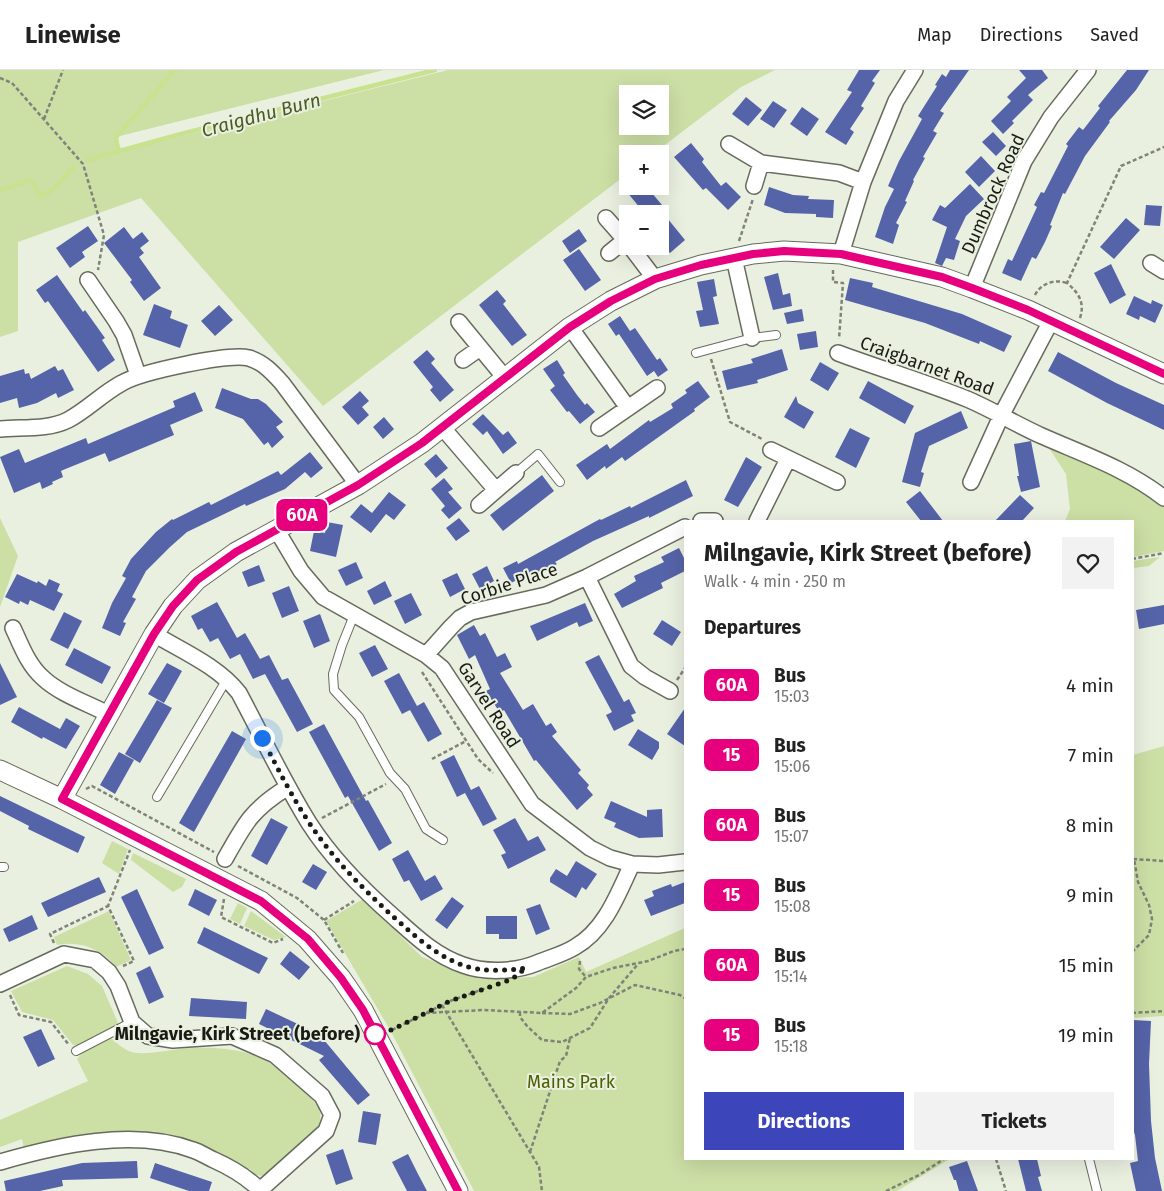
<!DOCTYPE html>
<html lang="en">
<head>
<meta charset="utf-8">
<style>
	:root { --surface:#fff; --page:#f2f2f2; --text:#222; --muted:#767676; --line:#e0e0e0; --accent:#3c46ba }
	body { margin:0; font-family:"Fira Sans",sans-serif; background:var(--page); color:var(--text); height:100vh; display:flex; flex-direction:column; font-size:19px; white-space:nowrap }
	* { box-sizing:border-box; margin:0 }
	p { font-size:16px; color:var(--muted) }
	.icon { flex:none; width:28px; height:28px; fill:none; stroke:currentColor; stroke-width:2; stroke-linecap:round; stroke-linejoin:round }
	.map { position:relative; flex:1; overflow:hidden }
	.details { position:absolute; left:684px; top:450px; width:450px; height:640px; display:flex; flex-direction:column; background:var(--surface); border-radius:0px; box-shadow:0 5px 20px #0002 }
	.details>* { flex:none }
	.badge { padding:0 10px; border-radius:8px; font-size:18px; line-height:32px }
	.tools { position:absolute; left:619px; top:15px; display:grid; gap:10px }
	.tools a { display:grid; place-items:center; width:50px; height:50px; border-radius:0px; background:var(--surface); box-shadow:0 5px 20px #0002; font-size:25px }
	.you { position:absolute; width:25px; height:25px; margin:-12px; border:4px solid #fff; border-radius:50%; background:#1a73e8; box-shadow:0 0 0 8px #1a73e833 }
	.map>.badge { position:absolute; translate:-50% -50%; box-shadow:0 0 0 2px #fff }
	h2 { padding:0 20px; font-size:19px; line-height:45px }
	.round { display:grid; place-items:center; flex:none; width:52px; height:52px; border-radius:0px; background:var(--page) }
	.overview { display:flex; align-items:center; justify-content:space-between; height:85px; padding:0 20px }
	h1 { font-size:24px; font-weight:700; line-height:38px }
	.primary-button { display:flex; gap:10px; margin-top:auto; padding:10px 20px }
	.primary-button a { flex:1; height:58px; border-radius:0px; background:var(--accent); color:#fff; font-size:20px; font-weight:700; line-height:58px; text-align:center }
	.primary-button a+a { background:var(--page); color:var(--text) }
	ul { padding:0; list-style:none }
	li { display:flex; align-items:center; gap:15px; height:70px; padding:0 20px }
	li div { flex:1 }
	li b { display:block; font-size:19px }
	li em { font-style:normal }
	li .badge { min-width:55px; font-weight:700; text-align:center }
	header { display:flex; align-items:center; gap:30px; box-sizing:border-box; height:70px; padding:0 25px; background:var(--surface); border-bottom:1px solid var(--line) }
	header strong { font-size:24px }
	nav { display:flex; gap:28px; margin-inline-start:auto; font-size:18px }
	.map>svg:first-child { display:block }
	.green { fill:#ccdfa5; fill-rule:evenodd }
	.lines { fill:none; stroke-linecap:round; stroke-linejoin:round }
	.stream { stroke:#c8e28f; stroke-width:4.5 }
	.building { fill:#5563a8 }
	.service-casing { stroke:#666b5d; stroke-width:10 }
	.minor-casing { stroke:#666b5d; stroke-width:18 }
	.tertiary-casing { stroke:#666b5d; stroke-width:21 }
	.path { stroke:#7f8378; stroke-width:2.5; stroke-dasharray:4 2.5; stroke-linecap:butt }
	.service { stroke:#fff; stroke-width:8 }
	.minor { stroke:#fff; stroke-width:15 }
	.tertiary { stroke:#fff; stroke-width:19 }
	.line-casing { stroke:#fff; stroke-width:11 }
	.line { stroke:#e6007e; stroke-width:8 }
	.walk { stroke:#191b15; stroke-width:5; stroke-dasharray:0 9 }
	.stop-dot { fill:#fff; stroke:#e6007e; stroke-width:2.5 }
	.labels { text-anchor:middle; dominant-baseline:central; stroke-width:4; stroke-linejoin:round; paint-order:stroke }
	.street-label { font-size:18px; fill:#191b15; stroke:#eaf0e0 }
	.stop-label { font-size:18px; font-weight:bold; fill:#191b15; stroke:#eaf0e0; text-anchor:end }
	.park-label { font-size:18px; fill:#4c6000; stroke:#eaf0e0 }
	.water-label { font-size:19px; font-style:italic; fill:#4a5a20; stroke:#eaf0e0 }
</style>
</head>
<body>
<header>
<strong>Linewise</strong>
<nav><a>Map</a><a>Directions</a><a>Saved</a></nav>
</header>
<div class="map">
<svg width="1164" height="1121" viewBox="0 0 1164 1121">
	<rect width="100%" height="100%" fill="#eaf0e0"/>
	<path class="green" d="M0,0h384l-268,67 6,14 326,-81h327l-34,17 -88,67h-25l-1,20 -304,232 -182,-208 -123,44v89l-18,6zM628,24h32v32h-32z
		M1053,375l42,19 69,39v48l-31,6 -1,-36h-67l5,-12 -4,-35 -17,-26z
		M0,448l18,38 -18,51z
		M1160,487l-11,9 -16,2v-7z
		M1164,676v270l-31,2v-263z
		M112,771l16,8 -9,25 -17,-11z
		M133,783l53,26 -4,8 -9,5 -42,-32z
		M363,829l59,58 58,22 53,-2 46,-20 7,15 99,-44v231h265l-53,32h-423l-85,-163 -63,-107z
		M238,833l9,5 -7,16 -10,-5z
		M109,841l22,49 -15,7c-14,-18 -36,-27 -59,-22l-3,-8z
		M251,841l35,26 -12,3 -30,-14z
		M67,896l21,8 14,12 17,39 -40,20h-6l-20,-25 -31,-8 -11,-21z
		M109,966c8,7 16,16 28,17 17,1 36,-4 53,-5 21,-1 48,0 68,9 17,7 33,21 46,34 12,12 22,21 13,38l-46,42 -8,5 -7,-1 -6,-6h-4l-38,-19 -153,-9 -31,7 -2,-9 -22,8v-27l88,-39 -11,-22 10,-12z"/>
	<g class="lines">
		<path class="stream" d="M118,81l-2,-14 59,-67
			M87,90l90,-25 258,-65
			M0,121l29,-11 6,5 4,11c17,-5 23,-16 34,-29"/>
	</g>
	<path class="building" d="M859,0h21l-8,11 3,2 -14,23 3,2 -14,21 4,3 -8,13 -21,-13 27,-40 -5,-2z
		M950,0h19l-29,41 4,2 -11,18 4,2 -14,24 2,1 -12,22 1,1 -9,20 2,1 -11,21 3,2 -6,19 -18,-7 10,-30 9,-18 -6,-3 11,-25 23,-42 -4,-3 19,-30 -2,-1 7,-11 4,3z
		M1019,0h23l6,8 -20,17 5,5 -21,21 2,2 -11,11 -12,-13 20,-20 -4,-4 19,-19z
		M1127,0h22l-13,20 -27,31 1,1 -25,34 -20,38 -2,-1 -13,32 2,1 -7,16 -9,17 -4,-2 -11,24 -19,-8 6,-14 4,2 25,-54 -3,-2 7,-13 3,1 24,-47 -2,-2 13,-17 4,3 17,-22 -2,-2z
		M746,27l16,13 -14,16 -16,-12z
		M773,31l14,9 -13,18 -14,-9z
		M802,37l17,12 -12,17 -17,-12z
		M993,62l13,14 -10,10 -14,-14z
		M691,73l13,16 -2,3 19,24 5,-4 15,15 -13,13 -22,-22 -3,2 -29,-33z
		M981,86l14,15 -16,16 -14,-15z
		M970,114l14,15 -18,17 -11,23 5,2 -6,19 -8,-2 -4,8 -7,-3 12,-36 -15,-7 8,-15 5,3z
		M622,116h24l16,19 -3,3 26,32 -15,13 -10,-11v-28h-15z
		M769,117l24,8 16,1 -1,3 26,1 -1,18 -17,-1v-3l-31,-1 -21,-8z
		M1146,135l16,1 -2,20 -16,-1z
		M1126,148l14,12 -26,29 -14,-12z
		M88,156l10,15 -16,11 3,5 -15,11 -14,-20z
		M124,157l9,12 9,-7 7,9 -9,7 4,5 -5,4 22,31 -17,13 -14,-19 2,-2 -28,-37z
		M579,159l8,12 -17,12 -8,-12z
		M579,179l22,31 -16,11 -22,-31z
		M1111,194l15,31 -16,9 -16,-31z
		M778,203l5,22 7,-2 2,13 -19,4 -9,-33z
		M57,205l26,37 2,-2 20,28 -3,2 13,20 -17,12 -50,-71 -3,2 -9,-13z
		M850,208l23,5 -1,4 90,27 50,22 -8,16 -24,-11 -1,3 -54,-21 -80,-23z
		M714,209l3,17 -4,1 6,27 -19,3 -4,-16 7,-1 -6,-28z
		M497,220l9,11 -3,3 24,31 -15,11 -33,-41z
		M1134,226l17,8 1,-4 11,5 -8,18 -15,-7 -1,4 -13,-6z
		M154,234l18,7 -2,7 18,7 -8,23 -37,-13z
		M219,235l14,15 -18,16 -14,-15z
		M802,239l2,12 -17,3 -3,-11z
		M620,246l10,15 5,-3 22,32 3,-2 8,12 -10,7 -4,-6 -7,5 -28,-42 -3,2 -8,-12z
		M816,261l2,16 -18,3 -3,-16z
		M782,279l6,21 -31,10 1,3 -31,7 -5,-19 31,-8 -2,-4z
		M427,280l8,9 -4,4 23,27 -14,12 -10,-12 3,-3 -20,-25z
		M1058,282l58,31 48,22v25l-57,-27 -59,-32z
		M557,290l8,13 -2,2 14,20 8,10 2,-2 8,9 -15,12 -11,-13 -2,1 -17,-22 5,-4 -12,-17z
		M820,292l19,11 -11,18 -18,-11z
		M55,296l3,5 5,-2 11,21 -16,8 -2,-5 -19,10 -18,5 -2,-10 -17,5v-27l24,-7 1,5 4,-1 2,6z
		M698,311l12,16 -16,12 1,2 -70,50 -3,-4 -16,12 -1,-3 -18,14 -11,-15 31,-21 3,5 39,-29 1,2 23,-14 -2,-4 16,-11 -2,-3z
		M868,311l46,25 -9,18 -46,-26z
		M222,318l29,11h7l8,5 17,18 -7,5 8,10 -12,11 -4,-6 -4,3 -21,-26 -28,-11z
		M360,321l9,10 -7,6 7,8 -11,10 -16,-18z
		M195,322l8,19 -33,14 4,10 -65,27 -4,-9 -42,17 -2,1 2,6 -11,5 1,2 -11,5 -2,-7 -26,11 -14,-36 19,-8 6,14 61,-25 2,6 87,-37 -2,-6z
		M796,326l2,7 16,9 -10,17 -20,-12z
		M961,341l7,17 -39,18 -8,26 3,1 -4,14 -18,-5 13,-49z
		M483,344l20,21 5,-4 9,12 -14,11 -16,-23 -4,4 -11,-11z
		M384,347l10,12 -11,10 -10,-12z
		M850,358l20,10 -14,30 -21,-11z
		M1031,371l9,46 -19,5 -4,-16h2l-5,-32z
		M310,382l13,16 -12,10 -6,-6 -20,17 -39,17 -1,-2 -58,28 -17,15 -24,24 -14,26 4,2 -13,23 3,1 -6,13 -18,-8 10,-25 14,-25 -4,-2 9,-17 25,-27 16,-13 1,1 36,-18 2,3 67,-34 3,4z
		M436,384l12,14 -12,10 -12,-14z
		M746,387l16,10 -24,40 -14,-7z
		M542,405l12,16 -51,40 -13,-16z
		M444,408l9,11 -5,3 14,16 -13,11 -8,-9 4,-4 -14,-17z
		M686,410l7,16 -44,22v-2l-56,25 -38,21 2,2 -19,10 -1,-4 -26,13 -8,-15 14,-7 1,3 82,-45 1,1 29,-14 1,2z
		M920,421l23,30h-22l-15,-19z
		M389,422l17,13 -12,15 -8,-6 -15,19 -21,-16 11,-13 11,9z
		M1020,425l14,13 -12,13h-27z
		M459,448l11,13 -14,10 -10,-13z
		M327,452l16,3 -7,32 -26,-6 4,-20 11,2z
		M679,478l6,12v11l-24,12 2,5 -41,20 -8,-14 22,-13 -2,-5 30,-14 -3,-5z
		M356,492l7,16 -17,8 -8,-16z
		M259,495l6,16 -17,6 -6,-15z
		M487,496l7,15 -14,8 -8,-15z
		M457,503l8,16 -15,8 -8,-17z
		M17,504l20,9 1,-2 8,5 3,-7 11,5 -3,7 6,3 -9,17 -24,-11 -2,5 -8,-4 -1,3 -14,-7z
		M385,511l7,15 -18,9 -7,-14z
		M289,516l10,25 -17,7 -10,-25z
		M411,523l11,22 -17,9 -11,-23z
		M217,532l20,36 8,-5 15,26 9,-4 13,25 6,-2 25,46 -16,8 -32,-58 -12,5 -13,-25 -10,5 -12,-21 -8,4 -8,-14 -4,2 -7,-14z
		M585,533l8,18 -14,6 -2,-5 -40,19 -7,-15z
		M1164,535v19l-25,5 -3,-19z
		M64,542l18,9 -14,28 -18,-9z
		M320,544l10,27 -16,7 -11,-27z
		M662,550l19,12 -9,14 -19,-12z
		M474,555l6,11 5,-3 12,24 8,-4 7,14 -12,6 23,37 10,-6 13,22 5,-3 6,9 -5,4 29,34 -3,3 11,12 -2,3 6,7 -16,15 -41,-50 -2,1 -30,-51 -4,3 -14,-22 4,-2 -15,-34 -6,4 -12,-24z
		M375,575l13,24 -16,8 -13,-24z
		M74,578l37,19 -9,17 -37,-19z
		M599,585l25,47 5,-3 7,14 -5,2 3,6 -20,10 -8,-16 6,-3 -27,-50z
		M0,593l17,34 -17,8z
		M167,593l15,8 -18,32 -16,-9z
		M399,603l18,33 7,-4 18,32 -14,8 -18,-32 -8,4 -18,-33z
		M157,630l15,8 -32,55 -15,-9z
		M19,637l41,22 6,-11 14,8 -14,23 -23,-12 -1,2 -31,-17z
		M685,638v38l-18,-12z
		M324,654l42,77 2,-1 24,43 -13,8 -31,-55 -3,2 -36,-66z
		M638,659l21,13v6l-7,12 -24,-15z
		M232,661l14,8 -52,93 -15,-9z
		M119,682l15,8 -19,34 -15,-9z
		M454,685l17,35 8,-4 18,33 -14,7 -18,-33 -8,4 -17,-35z
		M0,726l85,41 -7,16 -50,-24 1,-3 -29,-15z
		M611,731l36,16v-7l15,-1 1,28 -24,1 -25,-11 2,-4 -12,-5z
		M271,748l17,9 -21,38 -16,-9z
		M515,748l13,23 10,-5 8,14 -38,19 -7,-14 5,-2 -13,-23z
		M408,780l17,31 10,-6 8,14 -22,12 -12,-21 -5,2 -12,-23z
		M576,791l21,13 -11,16 -4,-3 -6,11 -26,-16v-4l6,-9 11,7z
		M313,794l14,8 -11,18 -14,-8z
		M99,807l7,15 -58,25 -7,-14z
		M685,812v21l-34,13 -7,-16 10,-4 -2,-5 19,-7 1,3z
		M137,819l27,59 -15,7 -28,-58z
		M195,819l22,11 -8,16 -21,-11z
		M452,827l12,9 -17,23 -12,-9z
		M540,834l10,25 -14,6 -10,-26z
		M32,845l6,14 -29,13 -6,-13z
		M486,846h31v23h-18v-5h-13z
		M204,857l64,31 -9,16 -62,-31z
		M290,881l20,16 -11,13 -19,-16z
		M150,896l14,31 -15,7 -13,-31z
		M191,928l56,4 -1,17 -57,-3z
		M266,939l53,25 51,61 -12,10 -39,-45 5,-4 -65,-32z
		M1133,950l18,1 -2,43 2,57 4,37 7,33h-26l-6,-28 8,-2 -3,-26 -3,-8z
		M41,959l14,30 -17,8 -15,-30z
		M363,1041l18,3 -5,31 -18,-3z
		M343,1079l10,30 -17,6 -10,-30z
		M408,1084l10,20 9,17h-20l-15,-29z
		M1018,1089h19l4,17 -3,1 4,14h-16z
		M137,1091l1,17 -76,2 1,6 -23,5h-34l-2,-10 78,-18z
		M967,1091l11,30h-19l-3,-11h-2l-5,-13z
		M155,1093l57,19 -3,9h-20l-39,-13z"/>
	<g class="lines">
		<defs>
			<path id="service" d="M696,283l56,-15 24,-3
				M516,403l22,-19 22,28
				M354,545l-12,30 -9,29 1,16 25,27 31,56 15,16 21,40 17,11
				M157,727l70,-118
				M0,797h4
				M76,981l56,-29
				M1089,1089l8,32"/>
			<path id="minor" d="M729,74l32,19 78,10 24,9
				M754,116l7,-23
				M606,148l22,25
				M630,176l25,33
				M609,183l16,-13
				M841,184l22,-72 33,-81 19,-31
				M734,188l18,80
				M1151,193l13,8
				M88,210l28,41 8,14 14,40
				M972,218l52,-127 27,-44 37,-47
				M459,252l46,56
				M570,257l58,81
				M838,283c43,16 87,29 129,46 26,11 50,26 75,37 43,19 85,33 122,62
				M463,290l17,-12
				M442,357l54,63
				M599,358l58,-40
				M0,359c22,-2 48,1 68,-9 19,-10 35,-27 54,-37 19,-11 106,-30 127,-25 14,4 24,15 33,25l76,102
				M771,380l66,32
				M971,412l31,-68 49,-93
				M479,435l37,-32
				M701,451h14
				M757,451l31,-62
				M276,459l25,42 22,26 103,58 16,13 90,136 58,44 20,10 22,6 26,1 27,-3
				M587,507l44,89 14,11 25,14
				M13,558c8,17 15,37 30,50 17,16 44,25 65,36
				M154,564c28,17 64,32 85,59 23,43 44,88 70,130 23,36 54,67 86,95 21,19 41,38 68,47 22,8 52,7 74,-2 12,-5 27,-9 38,-16 30,-17 43,-53 57,-83
				M426,585l25,-28 9,-9 11,-6 75,-17 41,-18 98,-50
				M225,789c20,-36 27,-50 63,-72
				M0,914l64,-30 31,6 14,12 9,14 14,36 16,14 25,4 59,-4 43,19 47,41 10,19 -6,16 -66,59
				M0,1092c59,-17 133,-34 193,-12 7,2 14,7 21,10 18,8 33,17 47,31"/>
			<path id="tertiary" d="M0,700l62,29 199,102 46,38 34,39 22,32 95,181
				M62,729l92,-165 19,-28 24,-26 39,-28 122,-67 64,-42 148,-116 41,-26 44,-22 46,-14 52,-11 31,-3 57,3 101,23 30,11 56,22 136,64"/>
		</defs>
		<use href="#service" class="service-casing"/>
		<use href="#minor" class="minor-casing"/>
		<use href="#tertiary" class="tertiary-casing"/>
		<path class="path" d="M0,8l12,5 71,81 21,71 -6,35
			M44,49l19,-49
			M739,171l14,-42
			M833,200v12l10,1 -4,56
			M1035,225c6,-12 20,-16 32,-12
			M1080,248c5,-15 -1,-25 -13,-35l54,-117 43,-19
			M711,289l19,63 32,17
			M1132,489l32,-6
			M422,602l56,87 15,14
			M677,610l8,-12
			M432,689l34,-18
			M86,719l6,-3 122,66
			M322,748l64,-34
			M1133,789l31,2
			M238,796l59,32 27,22 19,33
			M224,829l-3,18 52,26 10,-4
			M324,850l30,-19
			M54,873l-4,-9 58,-28
			M1132,882l17,-17 3,-16 -3,-14 -11,-23 -4,-23
			M580,891l-1,8 7,8
			M123,896l11,-5 -26,-55 22,-56
			M10,925l9,20 32,7 18,23
			M442,935l97,162 3,24
			M520,942v5l7,9 15,14 20,2 28,-14 19,-30 29,-34
			M426,943l58,-3 58,3 34,-25 10,-11 27,-9 35,-7 26,-10 11,-2
			M542,943l28,1 30,-11 35,-18 45,10 5,3
			M1132,943l32,-2
			M392,960l58,-29 42,-15
			M530,1082l30,-91 6,-5 4,-18
			M996,1089l10,32
			M886,1121l33,-16 25,-16"/>
		<use href="#service" class="service"/>
		<use href="#minor" class="minor"/>
		<use href="#tertiary" class="tertiary"/>
	</g>
	<g class="lines">
		<defs>
			<path id="line" d="M458,1121l-95,-181 -22,-32 -33,-39 -47,-38 -199,-102 92,-165 19,-28 24,-26 39,-28 122,-67 64,-42 148,-116 41,-26 44,-22 46,-14 52,-11 31,-3 57,3 101,23 30,11 56,22 136,64"/>
		</defs>
		<use href="#line" class="line-casing"/>
		<use href="#line" class="line"/>
		<path class="walk" d="M262,668c15,29 30,59 48,86 24,36 55,67 87,96 20,18 39,35 65,45 19,7 44,6 64,3l-14,11 -62,22 -73,36 -2,-3"/>
	</g>
	<circle class="stop-dot" cx="375" cy="964" r="10"/>
	<g class="labels">
		<g class="street-label">
			<text transform="translate(993 124) rotate(-66)">Dumbrock Road</text>
			<text transform="translate(927 296) rotate(20)">Craigbarnet Road</text>
			<text transform="translate(509 514) rotate(-18)">Corbie Place</text>
			<text transform="translate(489 635) rotate(57)">Garvel Road</text>
		</g>
		<g class="stop-label">
			<text x="360" y="964">Milngavie, Kirk Street (before)</text>
		</g>
		<g class="park-label">
			<text x="571" y="1012">Mains Park</text>
		</g>
		<g class="water-label">
			<text transform="translate(261 45) rotate(-15)">Craigdhu Burn</text>
		</g>
	</g>
</svg>
<div class="tools">
<a><svg class="icon" aria-label="layers" viewBox="0 0 24 24"><path d="M12 4l9 5-9 5-9-5zM3 14l9 5 9-5"/></svg></a>
<a>+</a>
<a>−</a>
</div>
<div class="you" style="left:262px;top:668px"></div>
<b class="badge" style="left:302px;top:445px;background:#e6007e;color:#fff">60A</b>
<section class="details">
<div class="overview"><div><h1>Milngavie, Kirk Street (before)</h1><p>Walk · 4 min · 250 m</p></div><a class="round"><svg class="icon" aria-label="heart" viewBox="0 0 24 24"><path d="M12 20l-8-8c-3-5 5-10 8-4 3-6 11-1 8 4z"/></svg></a></div>
<h2>Departures</h2>
<ul>
<li><span class="badge" style="background:#e6007e;color:#fff">60A</span><div><b>Bus</b><p>15:03</p></div><em>4 min</em></li>
<li><span class="badge" style="background:#e6007e;color:#fff">15</span><div><b>Bus</b><p>15:06</p></div><em>7 min</em></li>
<li><span class="badge" style="background:#e6007e;color:#fff">60A</span><div><b>Bus</b><p>15:07</p></div><em>8 min</em></li>
<li><span class="badge" style="background:#e6007e;color:#fff">15</span><div><b>Bus</b><p>15:08</p></div><em>9 min</em></li>
<li><span class="badge" style="background:#e6007e;color:#fff">60A</span><div><b>Bus</b><p>15:14</p></div><em>15 min</em></li>
<li><span class="badge" style="background:#e6007e;color:#fff">15</span><div><b>Bus</b><p>15:18</p></div><em>19 min</em></li>
</ul>
<div class="primary-button"><a>Directions</a><a>Tickets</a></div>
</section>
</div>
</body>
</html>
